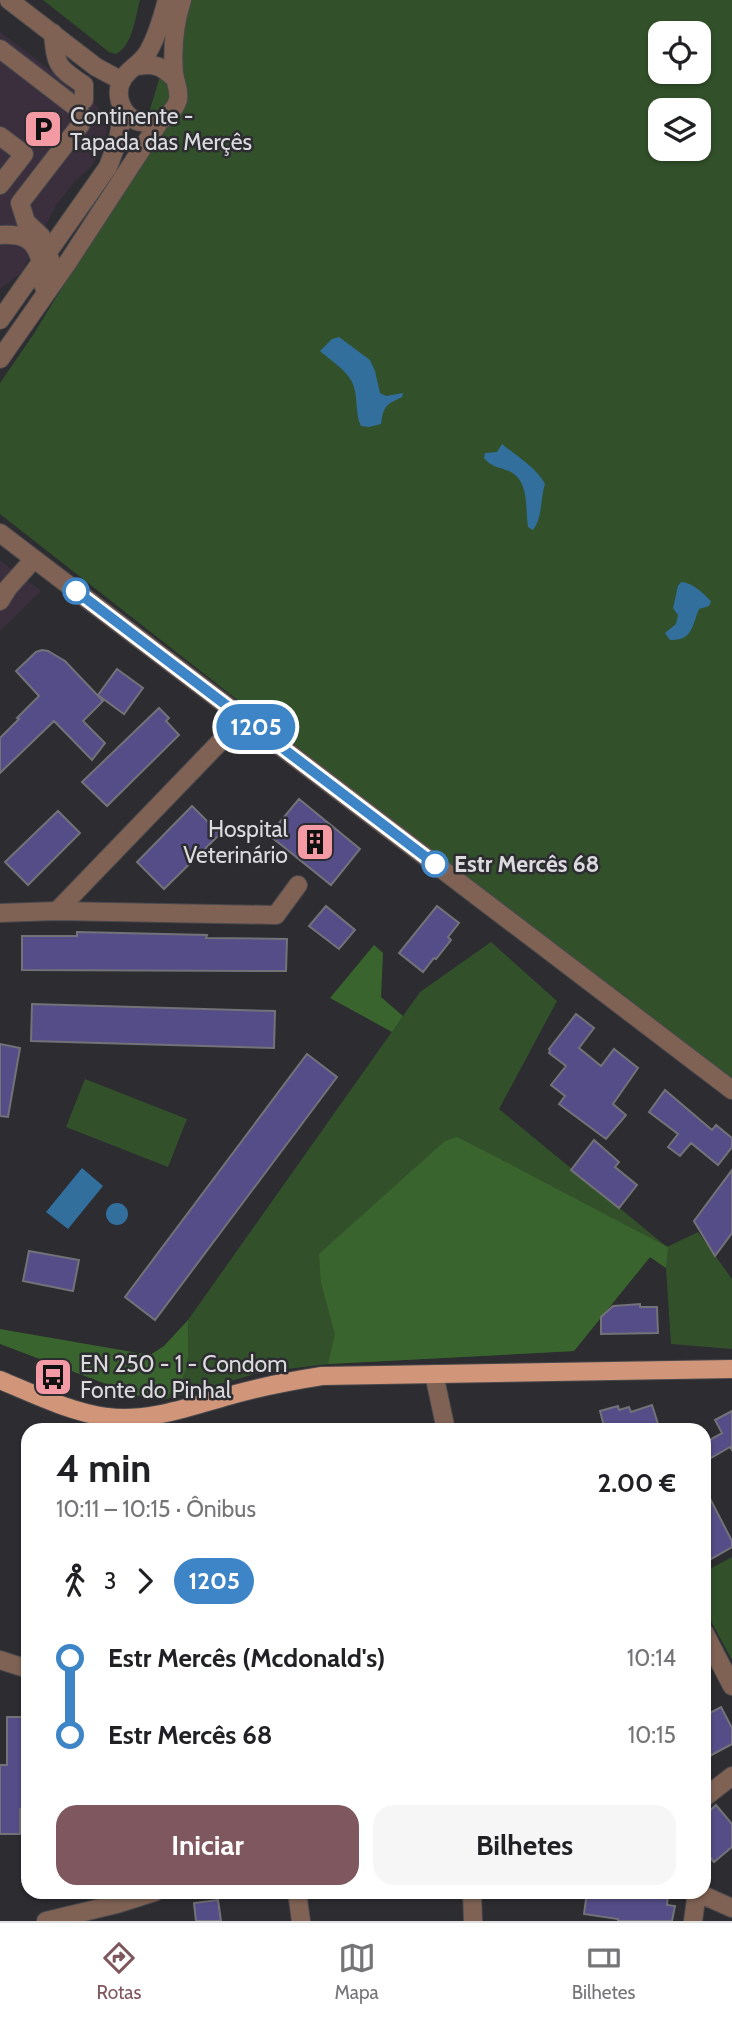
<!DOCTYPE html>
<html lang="pt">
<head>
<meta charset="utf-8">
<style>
	:root { --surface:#fff; --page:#f6f6f6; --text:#202124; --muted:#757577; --line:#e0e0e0; --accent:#7f575e }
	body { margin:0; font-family:Cabin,sans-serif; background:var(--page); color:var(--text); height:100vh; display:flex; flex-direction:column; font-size:26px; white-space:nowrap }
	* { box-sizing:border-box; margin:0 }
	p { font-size:23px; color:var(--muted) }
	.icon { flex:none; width:38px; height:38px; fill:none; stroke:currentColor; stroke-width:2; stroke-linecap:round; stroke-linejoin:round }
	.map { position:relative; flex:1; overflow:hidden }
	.panel { position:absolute; left:21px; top:1423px; width:690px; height:476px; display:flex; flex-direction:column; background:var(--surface); border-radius:21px; box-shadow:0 2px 5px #0004 }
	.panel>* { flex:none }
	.badge { padding:0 14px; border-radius:23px; font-size:24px; line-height:46px }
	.fabs { position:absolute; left:648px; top:21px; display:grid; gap:14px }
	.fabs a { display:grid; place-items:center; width:63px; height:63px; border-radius:14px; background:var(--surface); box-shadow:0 2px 5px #0004; font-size:35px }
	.map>.badge { position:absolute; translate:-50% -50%; box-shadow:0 0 0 4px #fff }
	.legs { display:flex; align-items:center; gap:10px; height:77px; padding:0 35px; font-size:23px }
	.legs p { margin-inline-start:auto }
	.summary { display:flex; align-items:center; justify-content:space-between; height:119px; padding:0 35px }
	h1 { font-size:38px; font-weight:700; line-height:52px }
	.primary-button { display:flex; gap:14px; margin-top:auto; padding:14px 35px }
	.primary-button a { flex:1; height:80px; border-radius:21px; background:var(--accent); color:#fff; font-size:28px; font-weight:700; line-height:80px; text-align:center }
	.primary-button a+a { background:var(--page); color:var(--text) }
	ul { padding:0 35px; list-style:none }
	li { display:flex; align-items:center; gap:24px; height:77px; font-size:26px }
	li i { display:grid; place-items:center; width:10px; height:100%; margin:0 9px; background:currentColor }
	li i::after { content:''; width:18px; height:18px; margin:-9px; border:5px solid; border-radius:50%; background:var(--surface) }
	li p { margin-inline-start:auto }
	li:first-child i { background:linear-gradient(#0000 50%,currentColor 0) }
	li:last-child i { background:linear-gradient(currentColor 50%,#0000 0) }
	.tabs { display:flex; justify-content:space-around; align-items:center; height:98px; border-top:2px solid var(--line); background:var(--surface); font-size:19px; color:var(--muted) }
	.tabs a { display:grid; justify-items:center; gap:4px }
	.tabs .on { color:var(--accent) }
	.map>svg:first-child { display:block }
	.commercial { fill:#3b2f3e }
	.green { fill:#32512a; fill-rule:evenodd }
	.forest { fill:#3a642d }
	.water { fill:#326f9c }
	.building { fill:#544d88; stroke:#727278; stroke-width:2 }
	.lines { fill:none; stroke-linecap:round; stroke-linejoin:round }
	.minor-casing { stroke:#48484d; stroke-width:20 }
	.major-casing { stroke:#48484d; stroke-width:20 }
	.minor { stroke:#7f6254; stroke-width:18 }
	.major { stroke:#d1967a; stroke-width:18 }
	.line-1-casing { stroke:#fff; stroke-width:16 }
	.line-1 { stroke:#3d85c6; stroke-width:10 }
	.stop-1-dot { fill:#fff; stroke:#3d85c6; stroke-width:3.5 }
	.labels { text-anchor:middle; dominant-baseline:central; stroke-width:5; stroke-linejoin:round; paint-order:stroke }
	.poi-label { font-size:23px; fill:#dbdbde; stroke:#2c2c31; text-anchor:start }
	.stop-label { font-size:23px; font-weight:bold; fill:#dbdbde; stroke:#2c2c31; text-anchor:start }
</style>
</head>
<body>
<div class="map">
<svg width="732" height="1921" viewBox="0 0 732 1921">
	<rect width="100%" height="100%" fill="#2c2c31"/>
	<path class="commercial" d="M0,32l94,71 14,17 -4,27 -14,21 -15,13 -18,23 -36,69 -21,16z
		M0,560l41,31 -41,40z"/>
	<path class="green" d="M43,0h97c-5,18 -7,45 -24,54l-7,-2z
		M183,0h549v1087l-732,-573v-131l33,-48 96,-156zM660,33h38v39h-38zM660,110h38v39h-38z
		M491,942l66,59 -58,108 168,138 31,-15 34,47v70l-61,-5 -5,-76 -16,-11 -76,94 -246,13 -66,8 -99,28c32,-27 24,-41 25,-80l232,-328z
		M85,1079l102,40 -19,48 -102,-40z
		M732,1557v103l-28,-52v-36z"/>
	<path class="forest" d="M374,945l9,8 -2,44 22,19 -11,16 -62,-34z
		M457,1137c71,36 140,74 211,110l-2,21 -16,-11 -76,94 -246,13 7,-30 -14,-51 -2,-29 126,-113z
		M188,1320c-1,39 7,53 -25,80l-28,-5 -135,-51v-15l150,26 14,-9z"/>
	<path class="water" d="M339,337l31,23 5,11 5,22 6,3 17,-3 -1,4c-17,8 -18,9 -21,27l-12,3 -8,-1c-6,-12 -3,-26 -7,-39 -4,-15 -23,-26 -34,-36l12,-12z
		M502,444c14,12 34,23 43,40 -5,15 -2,33 -12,46l-5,-3c-3,-19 2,-46 -19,-56 -10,-4 -18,-4 -25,-13l1,-5 12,-1z
		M681,582c11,0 23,12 30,19l-2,5 -10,3c-7,16 -6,32 -29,31l-5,-7 11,-9 2,-9 -5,-7 5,-22z
		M82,1168l21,18 -35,43 -22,-17z
		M106 1214a11 11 0 1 1 22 0a11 11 0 1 1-22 0Z"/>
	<path class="building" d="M42,650l6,1 17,10 38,40 -20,20 22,22 -13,17 -38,-39 -54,52v-35l19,-19 -2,-1 22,-22 -23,-25 20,-19z
		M117,669l26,19 -19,26 -26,-19z
		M159,708l10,10 -3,3 13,14 -72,71 -25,-24z
		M299,799l61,50 -29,36 -62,-50z
		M192,806l28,28 -56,55 -27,-27z
		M58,811l22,22 -52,52 -23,-23z
		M326,906l29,24 -16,19 -30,-23z
		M437,906l22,17 -11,14 3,3 -15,19 -2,-1 -11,14 -24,-19z
		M77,932l130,3 -1,3 81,1 -1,32 -264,-1v-34h55z
		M32,1004l243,7 -1,37 -243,-7z
		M576,1014l18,14 -15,20 22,18 13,-17 24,19 -25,36 13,11 -20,24 -47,-35 6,-8 -14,-11 15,-19 -17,-13 1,-2 -1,-2z
		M0,1044l20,4 -12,69 -8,-1z
		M307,1054l30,23 -182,243 -30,-23z
		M665,1090l47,40 4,-5 16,13v9l-14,18 -27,-22 -11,13 -12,-9 10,-13 -29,-22z
		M594,1140l25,22 -4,5 22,18 -18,23 -48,-38z
		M732,1170v63l-17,23 -21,-35z
		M29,1251l50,9 -6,31 -50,-10z
		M640,1304v3h17l1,26 -57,1v-17l12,-11z
		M652,1405l8,25h-55l-5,-19 18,-5 1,4 10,-3 2,5z
		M732,1411v39l-2,-3 -26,15v-19l18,-10 -7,-13z
		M704,1487l28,54v6l-28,16z
		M721,1707l11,21v16l-28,15v-43z
		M7,1717h21l-1,92h-7v25h-20v-69h7z
		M716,1805l16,19v23l-18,15 -10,-12v-34z
		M587,1892h59l22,3 -1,10 8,1 -3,15h-54v-2l-34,-5z
		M218,1900l3,21h-25l-2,-18z"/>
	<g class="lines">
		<defs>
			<path id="minor" d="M9,0l87,67 26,14
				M53,33c3,33 4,34 31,52v15
				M0,49l77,59 4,6v10l-61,79 6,19 15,14 10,26v8l-8,15
				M138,66c16,-3 24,0 36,12
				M160,121c-9,2 -19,3 -27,-2 -13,-8 -18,-26 -11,-39 6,-11 19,-16 26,-28 9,-16 14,-34 19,-52
				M0,136l24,18 -24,31
				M0,235c21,-1 34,2 40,24
				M0,320l108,-153 10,-27 5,-31
				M0,359l68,-97 92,-141c8,-5 15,-11 18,-21 2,-10 -3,-18 -4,-27 -2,-26 0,-48 8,-73
				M0,533l732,557
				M0,601l8,-13 26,-29
				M57,911l219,4 22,-30
				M0,913l57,-2 186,-193
				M434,1374l12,56
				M704,1632l28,54
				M0,1660l28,9
				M704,1798l28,-22
				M297,1892l4,29
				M472,1892l1,29
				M696,1892l36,16
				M46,1921l71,-17 38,-12
				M693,1921l4,-29"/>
			<path id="major" d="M0,1380c34,14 70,32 107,37 42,5 81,-10 121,-21 31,-9 62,-15 94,-20l410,-7"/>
		</defs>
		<use href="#minor" class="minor-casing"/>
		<use href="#major" class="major-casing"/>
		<use href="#minor" class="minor"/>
		<use href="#major" class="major"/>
	</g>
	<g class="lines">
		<defs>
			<path id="line-1" d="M76,591l359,273"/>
		</defs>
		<use href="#line-1" class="line-1-casing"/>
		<use href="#line-1" class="line-1"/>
	</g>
	<defs>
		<symbol id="parking-square" viewBox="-11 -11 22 22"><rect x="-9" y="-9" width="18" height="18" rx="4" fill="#f49aa5" stroke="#2c2c31"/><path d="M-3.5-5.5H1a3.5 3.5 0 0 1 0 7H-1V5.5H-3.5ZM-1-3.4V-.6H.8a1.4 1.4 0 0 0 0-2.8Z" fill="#111"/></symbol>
		<symbol id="building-square" viewBox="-11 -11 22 22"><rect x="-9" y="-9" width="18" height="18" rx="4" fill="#f49aa5" stroke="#2c2c31"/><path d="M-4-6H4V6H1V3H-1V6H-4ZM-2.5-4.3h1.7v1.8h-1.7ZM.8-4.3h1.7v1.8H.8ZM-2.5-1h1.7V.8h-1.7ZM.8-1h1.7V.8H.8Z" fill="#111"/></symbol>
		<symbol id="bus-square" viewBox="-11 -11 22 22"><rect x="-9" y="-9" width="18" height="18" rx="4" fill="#f49aa5" stroke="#2c2c31"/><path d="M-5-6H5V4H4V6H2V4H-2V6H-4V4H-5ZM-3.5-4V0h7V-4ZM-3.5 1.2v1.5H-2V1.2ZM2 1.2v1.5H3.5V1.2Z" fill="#111"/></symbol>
	</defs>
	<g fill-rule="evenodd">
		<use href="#parking-square" x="21" y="107" width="44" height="44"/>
		<use href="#building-square" x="293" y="820" width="44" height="44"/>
		<use href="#bus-square" x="31" y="1355" width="44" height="44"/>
	</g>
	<g class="stop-1-dot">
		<circle cx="76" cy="591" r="12"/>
		<circle cx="435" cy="864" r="12"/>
	</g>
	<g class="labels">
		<g class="poi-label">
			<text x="70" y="116">Continente -<tspan x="70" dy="26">Tapada das Merçês</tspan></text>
			<text x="288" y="829" text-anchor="end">Hospital<tspan x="288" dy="26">Veterinário</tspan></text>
			<text x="80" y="1364">EN 250 - 1 - Condom<tspan x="80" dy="26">Fonte do Pinhal</tspan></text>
		</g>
		<g class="stop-label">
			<text x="454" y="864">Estr Mercês 68</text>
		</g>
	</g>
</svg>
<div class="fabs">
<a><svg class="icon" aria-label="locate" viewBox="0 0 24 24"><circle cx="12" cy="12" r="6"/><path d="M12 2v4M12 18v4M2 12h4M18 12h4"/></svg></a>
<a><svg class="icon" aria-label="layers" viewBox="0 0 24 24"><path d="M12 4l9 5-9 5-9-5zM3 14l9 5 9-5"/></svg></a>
</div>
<b class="badge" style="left:256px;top:727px;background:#3d85c6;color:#fff">1205</b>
<section class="panel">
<div class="summary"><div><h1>4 min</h1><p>10:11 – 10:15 · Ônibus</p></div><b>2.00 €</b></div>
<div class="legs"><svg class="icon" aria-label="walk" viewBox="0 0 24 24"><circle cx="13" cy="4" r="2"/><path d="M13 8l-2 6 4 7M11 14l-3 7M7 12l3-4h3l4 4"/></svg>3<svg class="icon" aria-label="forward" viewBox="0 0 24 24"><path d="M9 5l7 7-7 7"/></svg><b class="badge" style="background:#3d85c6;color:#fff">1205</b></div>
<ul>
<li><i style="color:#3d85c6"></i><b>Estr Mercês (Mcdonald's)</b><p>10:14</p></li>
<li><i style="color:#3d85c6"></i><b>Estr Mercês 68</b><p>10:15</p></li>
</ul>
<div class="primary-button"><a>Iniciar</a><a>Bilhetes</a></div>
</section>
</div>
<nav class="tabs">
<a class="on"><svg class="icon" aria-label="directions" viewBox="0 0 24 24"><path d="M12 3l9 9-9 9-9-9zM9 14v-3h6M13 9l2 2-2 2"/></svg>Rotas</a>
<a><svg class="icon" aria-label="map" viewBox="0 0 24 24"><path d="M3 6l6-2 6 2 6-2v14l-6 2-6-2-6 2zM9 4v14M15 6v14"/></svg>Mapa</a>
<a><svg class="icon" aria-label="tickets" viewBox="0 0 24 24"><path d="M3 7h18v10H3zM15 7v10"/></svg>Bilhetes</a>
</nav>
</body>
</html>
